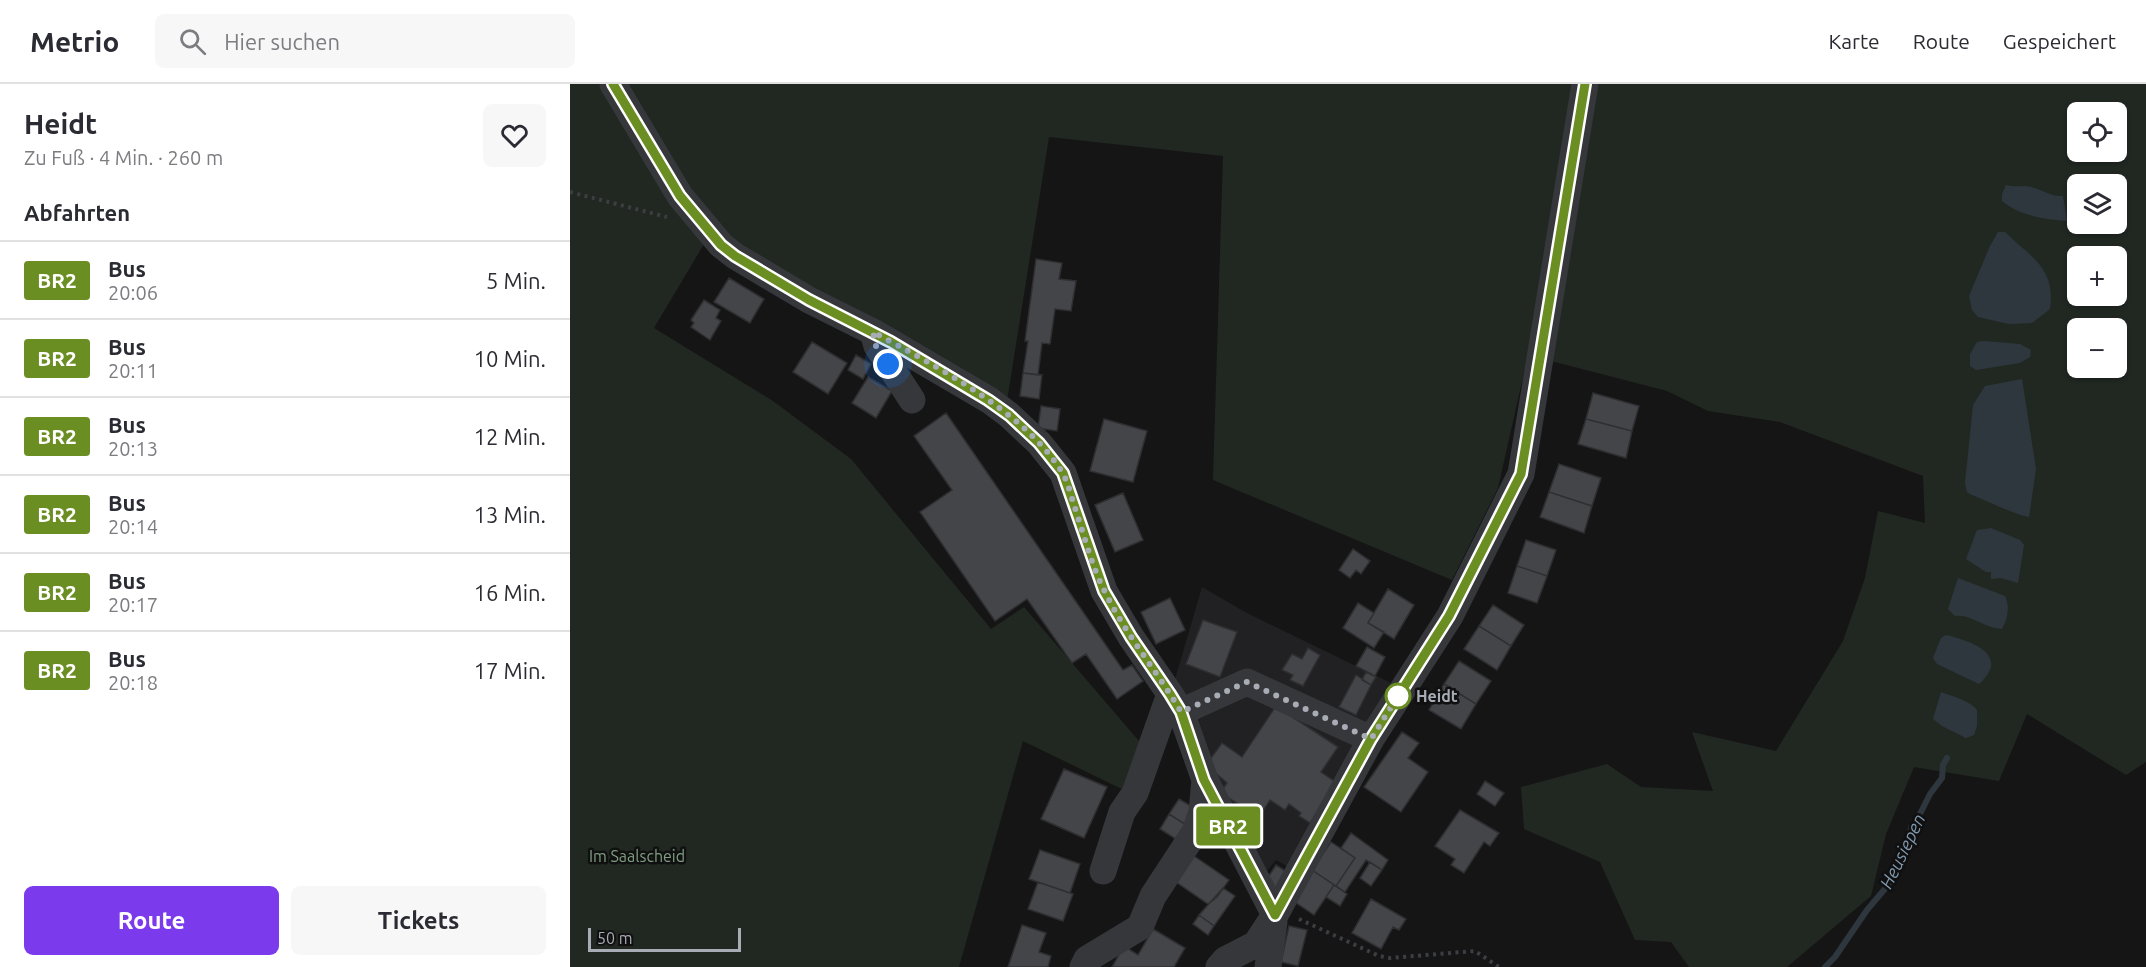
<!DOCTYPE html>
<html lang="de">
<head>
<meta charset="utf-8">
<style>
	:root { --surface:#fff; --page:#f7f7f7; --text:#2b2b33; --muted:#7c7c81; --line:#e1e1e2; --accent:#7c3aed }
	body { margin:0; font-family:Ubuntu,sans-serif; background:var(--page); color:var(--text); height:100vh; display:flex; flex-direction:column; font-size:22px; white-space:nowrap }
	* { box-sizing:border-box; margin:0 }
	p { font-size:20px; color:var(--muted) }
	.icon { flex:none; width:33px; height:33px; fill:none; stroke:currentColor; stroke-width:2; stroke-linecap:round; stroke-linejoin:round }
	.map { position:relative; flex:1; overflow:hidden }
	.side { display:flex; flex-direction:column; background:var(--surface); width:570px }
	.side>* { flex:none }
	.badge { padding:0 12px; border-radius:4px; font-size:21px; line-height:39px }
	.fabs { position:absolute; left:1497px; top:18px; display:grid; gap:12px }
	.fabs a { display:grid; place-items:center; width:60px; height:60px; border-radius:9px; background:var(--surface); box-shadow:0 2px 4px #0004; font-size:30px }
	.scale { position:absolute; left:18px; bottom:15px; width:153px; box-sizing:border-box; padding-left:6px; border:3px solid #a8acb5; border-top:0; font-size:16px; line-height:21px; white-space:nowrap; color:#a8acb5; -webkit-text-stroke:4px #101011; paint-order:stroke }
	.you { position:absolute; width:30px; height:30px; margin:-15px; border:4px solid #fff; border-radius:50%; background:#1a73e8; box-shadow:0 0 0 9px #1a73e833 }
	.map>.badge { position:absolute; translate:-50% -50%; box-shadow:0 0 0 3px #fff }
	h2 { padding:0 24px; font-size:22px; line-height:54px }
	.round { display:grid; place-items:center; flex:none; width:63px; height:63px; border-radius:9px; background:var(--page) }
	.summary { display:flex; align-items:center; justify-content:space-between; height:102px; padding:0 24px }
	h1 { font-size:28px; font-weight:600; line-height:45px }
	.cta { display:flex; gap:12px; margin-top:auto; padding:12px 24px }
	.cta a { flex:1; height:69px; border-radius:9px; background:var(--accent); color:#fff; font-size:24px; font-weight:600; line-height:69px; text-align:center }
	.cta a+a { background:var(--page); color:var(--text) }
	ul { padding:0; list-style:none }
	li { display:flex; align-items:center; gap:18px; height:78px; padding:0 24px; border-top:2px solid var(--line) }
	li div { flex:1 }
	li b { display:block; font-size:22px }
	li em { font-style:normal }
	li .badge { min-width:66px; font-weight:700; text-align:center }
	header { display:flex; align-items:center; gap:36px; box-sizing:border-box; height:84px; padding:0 30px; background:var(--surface); border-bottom:2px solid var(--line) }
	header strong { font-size:28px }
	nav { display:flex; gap:33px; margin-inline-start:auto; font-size:21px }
	.search { width:420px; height:54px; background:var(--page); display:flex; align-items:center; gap:15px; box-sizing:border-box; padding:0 21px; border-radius:9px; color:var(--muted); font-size:22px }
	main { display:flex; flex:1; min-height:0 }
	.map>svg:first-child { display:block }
	.built { fill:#212123 }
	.green { fill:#212822; fill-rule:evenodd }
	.water { fill:#2f373e }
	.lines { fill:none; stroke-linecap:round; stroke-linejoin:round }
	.stream { stroke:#2f373e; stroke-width:6 }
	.building { fill:#444549; stroke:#2f2f32; stroke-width:1.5 }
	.path { stroke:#3c3e42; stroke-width:4; stroke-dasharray:3 4.5; stroke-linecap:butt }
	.minor { stroke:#36373b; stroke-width:27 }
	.line-casing { stroke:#fff; stroke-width:14 }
	.line { stroke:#6b8e23; stroke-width:9 }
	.walk { stroke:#a8acb5; stroke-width:6; stroke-dasharray:0 10.8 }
	.stop-dot { fill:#fff; stroke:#6b8e23; stroke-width:3 }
	.labels { text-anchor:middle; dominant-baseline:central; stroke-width:5; stroke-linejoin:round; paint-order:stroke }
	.stop-label { font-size:16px; font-weight:bold; fill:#a8acb5; stroke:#101011; text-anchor:start }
	.park-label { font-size:16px; fill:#809e82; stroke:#101011 }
	.water-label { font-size:18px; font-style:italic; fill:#8299ad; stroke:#101011 }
</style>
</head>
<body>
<header>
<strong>Metrio</strong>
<div class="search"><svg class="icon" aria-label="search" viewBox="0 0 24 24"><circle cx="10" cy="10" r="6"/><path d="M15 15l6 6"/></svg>Hier suchen</div>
<nav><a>Karte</a><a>Route</a><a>Gespeichert</a></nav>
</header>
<main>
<section class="side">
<div class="summary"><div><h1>Heidt</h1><p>Zu Fuß · 4 Min. · 260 m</p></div><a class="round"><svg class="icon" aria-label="heart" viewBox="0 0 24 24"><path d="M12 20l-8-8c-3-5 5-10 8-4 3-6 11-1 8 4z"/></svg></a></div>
<h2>Abfahrten</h2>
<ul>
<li><span class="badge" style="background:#6b8e23;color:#fff">BR2</span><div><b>Bus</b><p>20:06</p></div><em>5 Min.</em></li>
<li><span class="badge" style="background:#6b8e23;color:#fff">BR2</span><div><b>Bus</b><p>20:11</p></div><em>10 Min.</em></li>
<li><span class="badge" style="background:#6b8e23;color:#fff">BR2</span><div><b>Bus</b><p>20:13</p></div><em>12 Min.</em></li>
<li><span class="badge" style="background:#6b8e23;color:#fff">BR2</span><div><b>Bus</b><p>20:14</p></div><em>13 Min.</em></li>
<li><span class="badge" style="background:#6b8e23;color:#fff">BR2</span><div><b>Bus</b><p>20:17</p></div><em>16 Min.</em></li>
<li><span class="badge" style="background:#6b8e23;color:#fff">BR2</span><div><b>Bus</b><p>20:18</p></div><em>17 Min.</em></li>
</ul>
<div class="cta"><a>Route</a><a>Tickets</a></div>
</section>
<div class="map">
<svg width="1576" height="883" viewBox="0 0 1576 883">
	<rect width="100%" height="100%" fill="#151516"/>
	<path class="built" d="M632,503l43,25 146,71 -99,186 -16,-9 -16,19 -87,-193z"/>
	<path class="green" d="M0,0h1576v678l-20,13 -99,-61 -28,67 -85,-14 -28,67 -15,62 -84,71h-98l-18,-25 -36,-2 -35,-78 -76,-33 -3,-42 86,-23 34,23 72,4 -21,-59 84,19 67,-110 22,-63 13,-67 47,12 -2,-47 -143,-54 -72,-11 -41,-20 -139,-36 -30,133 -46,92 -239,-100 10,-324 -174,-19 -42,264 -300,-162 -53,89 119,73 78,58 140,170 33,-22 121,141 -15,45 -107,-52 -64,226h-389zM1508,28h38v40h-38zM1508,100h38v40h-38zM1508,172h38v40h-38zM1508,244h38v40h-38z"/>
	<path class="water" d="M1436,101c7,2 12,1 19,1 15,1 24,11 38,10l4,25c-23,-2 -47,-5 -65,-20v-7z
		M1428,148h7c25,25 51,35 45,77l-18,14 -23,1 -31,-7 -6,-7 -3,-14 21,-50z
		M1414,257l36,3 11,6 -1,7 -10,6 -44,7 -6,-4v-12l7,-12z
		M1452,295l14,90 -7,48c-19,-4 -41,-16 -59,-23l-3,-2 -2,-9 8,-78 12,-19z
		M1421,444l29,12 4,5 -6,38 -17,-5 -10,1v-7h-5l-20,-13 11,-29z
		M1388,494l47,18c5,11 3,22 -3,33 -17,0 -30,-15 -47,-13l-7,-7z
		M1376,551c24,6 66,19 33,49l-42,-20 -4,-6 8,-20z
		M1371,608c13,5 28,8 36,18v16l-3,9 -8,3 -24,-12 -9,-7z"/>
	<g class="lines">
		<path class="stream" d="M1255,883l10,-10 32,-47 22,-26 21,-48 1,-9 4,-3 15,-30 12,-16 1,-13 4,-7"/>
	</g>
	<path class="building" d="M466,175l26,4 -3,16 17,2 -5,30 -16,-2 -5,35 -8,-1 -4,32 -15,-2 5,-32h-3z
		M159,194l35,21 -14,24 -36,-21z
		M134,216l16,10 -4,8 5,3 -11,19 -19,-13 3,-4 -3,-3z
		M242,258l35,21 -19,31 -35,-22z
		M286,271l15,9 -8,15 -15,-9z
		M453,289l19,2 -3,24 -19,-3z
		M298,293l24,14 -16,27 -24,-15z
		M1023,309l46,13 -7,25 -46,-12z
		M471,322l19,3 -3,22 -19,-3z
		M376,329l177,257 9,-5 11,16 -26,18 -31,-45 -14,9 -45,-64 -32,22 -75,-109 32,-22 -38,-54z
		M534,335l43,12 -14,51 -43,-11z
		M1016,335l46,12 -6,27 -48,-14z
		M989,380l42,14 -9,28 -43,-14z
		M979,408l43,14 -8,27 -44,-16z
		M553,409l20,47 -28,12 -20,-47z
		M956,456l30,10 -9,26 -30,-10z
		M783,465l17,12 -9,13 -5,-4 -6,8 -11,-8z
		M947,482l30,10 -10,27 -29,-10z
		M818,505l26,16 -20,34 -26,-16z
		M600,514l15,32 -29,14 -15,-32z
		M788,519l16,10 -6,10 16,9 -10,16 -31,-20z
		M923,521l31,20 -13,21 -32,-20z
		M633,536l34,12 -17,45 -34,-13z
		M909,542l32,20 -14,24 -33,-21z
		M797,563l18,10 -10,19 -19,-10z
		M738,564l12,7 -17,31 -13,-6 3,-5 -11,-5 10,-16 10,5z
		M889,577l32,20 -15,23 -32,-20z
		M796,588l10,5 -5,8 -9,-5z
		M786,591l15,10 -15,30 -17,-8z
		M874,600l32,20 -15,25 -32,-19z
		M706,622l62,41 -17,25 16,11 -27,40 -11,-7 2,-3 -12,-9 -4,6 -15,-10 -22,34 -19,-13 11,-16 -20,-12 7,-10 -21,-18 16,-22 20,14z
		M832,648l17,11 -11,15 20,14 -27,40 -37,-25z
		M494,685l43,18 -23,51 -43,-19z
		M915,697l19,12 -9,13 -18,-12z
		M609,715l22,13 -10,16 -22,-14z
		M890,726l39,23 -9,13 -6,-4 -20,31 -13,-8 4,-6 -20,-13z
		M599,730l22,14 -9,15 -22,-14z
		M781,749l37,27 -6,10 -16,-10 -21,32 -9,-6 19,-28 -14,-10z
		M761,758l24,16 -19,28 -24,-16z
		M470,766l40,14 -10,29 -41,-14z
		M624,772l35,24 -12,17 -9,7 -32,-22z
		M800,778l12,8 -11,16 -11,-8z
		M706,781l14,9 -13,20 -14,-9z
		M739,784l25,17 -20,30 -25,-17z
		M468,798l35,12 -10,27 -35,-12z
		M764,801l13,9 -7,12 -14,-9z
		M653,804l12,8 -21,30 -15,-11z
		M801,815l35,20 -7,11 -6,-3 -12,22 -29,-16z
		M629,831l15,11 -6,9 -15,-11z
		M452,841l24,8 -7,19 12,4 -3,11h-40z
		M719,842l18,4 -9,36 -17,-4z
		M583,845l32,19 -11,19h-62l12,-21 14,9z"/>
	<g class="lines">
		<path class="path" d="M0,108l97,25
			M729,835l80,37 11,2 85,-7 24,16"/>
		<path class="minor" d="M43,0l67,112 41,49 14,11 74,44 64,32 116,68 20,15 30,28 24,30 41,118 27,46 39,57 11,18 24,68 70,135
			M303,248l4,14 35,54
			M611,628l66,-30 124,57
			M533,787l19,-59 13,-19 35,-99
			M513,883l4,-8 53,-32 13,-31 42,-64 7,-20 3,-32
			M649,883l6,-7 31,-16 19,-29 96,-176 79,-123 71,-142 64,-390
			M698,883l6,-45"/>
	</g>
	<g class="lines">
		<defs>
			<path id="line" d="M43,0l67,112 41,49 14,11 74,44 82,42 97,58 21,15 30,28 24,30 41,118 27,46 39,57 11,18 23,68 71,135 96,-176 78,-123 72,-142 64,-390"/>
		</defs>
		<use href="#line" class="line-casing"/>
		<use href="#line" class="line"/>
		<path class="walk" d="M318,280l-12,-18 -3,-14c61,33 152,80 189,140 5,8 8,20 11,30 10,29 18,63 32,90 21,43 52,79 76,120l66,-30 124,57 27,-43"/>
	</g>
	<circle class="stop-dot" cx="828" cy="612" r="12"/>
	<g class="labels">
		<g class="stop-label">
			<text x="846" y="612">Heidt</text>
		</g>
		<g class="park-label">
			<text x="67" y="772">Im Saalscheid</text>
		</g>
		<g class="water-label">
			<text transform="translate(1332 767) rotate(-64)">Heusiepen</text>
		</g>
	</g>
</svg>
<div class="fabs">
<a><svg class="icon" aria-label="locate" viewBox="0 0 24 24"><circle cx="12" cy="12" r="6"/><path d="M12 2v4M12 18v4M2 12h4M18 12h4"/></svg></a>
<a><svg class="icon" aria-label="layers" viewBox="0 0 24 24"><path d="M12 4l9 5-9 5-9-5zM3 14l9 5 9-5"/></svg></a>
<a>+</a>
<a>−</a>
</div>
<div class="scale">50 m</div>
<div class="you" style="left:318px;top:280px"></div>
<b class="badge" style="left:658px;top:742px;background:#6b8e23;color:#fff">BR2</b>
</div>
</main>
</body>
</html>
